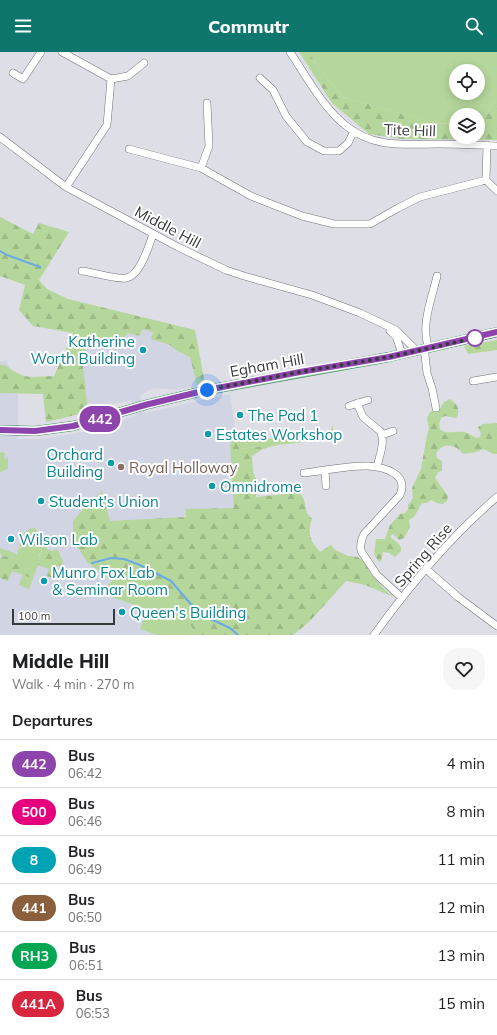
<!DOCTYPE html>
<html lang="en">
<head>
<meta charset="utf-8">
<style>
	:root { --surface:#fff; --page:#f6f6f6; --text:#202124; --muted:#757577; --line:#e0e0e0; --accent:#0f766e }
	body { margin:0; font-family:Mulish,sans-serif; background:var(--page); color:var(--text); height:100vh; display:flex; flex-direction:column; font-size:15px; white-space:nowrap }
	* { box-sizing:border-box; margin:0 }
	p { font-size:13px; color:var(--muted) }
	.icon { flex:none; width:22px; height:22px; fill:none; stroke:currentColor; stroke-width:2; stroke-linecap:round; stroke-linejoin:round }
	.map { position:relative; height:583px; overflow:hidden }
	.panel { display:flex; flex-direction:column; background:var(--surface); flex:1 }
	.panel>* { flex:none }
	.badge { padding:0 8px; border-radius:13px; font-size:14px; line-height:26px }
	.controls { position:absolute; left:449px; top:12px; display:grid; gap:8px }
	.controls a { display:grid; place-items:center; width:36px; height:36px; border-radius:50%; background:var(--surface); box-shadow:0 2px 10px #0003; font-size:20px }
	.scale { position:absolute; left:12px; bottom:10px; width:103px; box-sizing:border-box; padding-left:4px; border:2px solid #38393c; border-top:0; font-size:11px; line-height:14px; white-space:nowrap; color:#38393c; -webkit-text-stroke:3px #fff; paint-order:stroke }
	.you { position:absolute; width:20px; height:20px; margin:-10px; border:3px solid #fff; border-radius:50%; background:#1a73e8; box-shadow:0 0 0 6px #1a73e833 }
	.map>.badge { position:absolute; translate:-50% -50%; box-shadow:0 0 0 2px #fff }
	h2 { padding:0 12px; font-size:15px; line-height:36px }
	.round { display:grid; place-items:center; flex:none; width:42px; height:42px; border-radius:16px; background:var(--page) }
	.overview { display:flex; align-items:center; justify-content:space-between; height:68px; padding:0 12px }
	h1 { font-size:19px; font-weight:800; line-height:30px }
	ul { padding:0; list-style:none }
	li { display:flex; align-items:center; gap:12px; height:48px; padding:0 12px; border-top:1px solid var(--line) }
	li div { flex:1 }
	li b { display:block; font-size:15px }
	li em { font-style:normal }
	li .badge { min-width:44px; font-weight:700; text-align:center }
	header { display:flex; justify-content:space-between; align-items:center; height:52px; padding:0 12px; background:var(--accent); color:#fff; font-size:18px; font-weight:800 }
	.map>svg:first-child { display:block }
	.built { fill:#d1d4e3 }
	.grass { fill:#b5d79b; fill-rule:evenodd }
	.forest { fill:url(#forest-firs) }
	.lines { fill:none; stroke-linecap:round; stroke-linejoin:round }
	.stream { stroke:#6caae4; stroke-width:2 }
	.minor-casing { stroke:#72737a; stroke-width:8 }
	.major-casing { stroke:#3b825d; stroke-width:10 }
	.minor { stroke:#fff; stroke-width:7 }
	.major { stroke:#8bcca9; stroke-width:9 }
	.line-casing { stroke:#fff; stroke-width:9 }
	.line { stroke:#8e44ad; stroke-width:6 }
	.walk { stroke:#38393c; stroke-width:4; stroke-dasharray:0 7.2 }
	.stop-dot { fill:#fff; stroke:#8e44ad; stroke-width:2 }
	.culture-dot { fill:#0f9aa8; stroke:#fff; stroke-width:1.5 }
	.education-dot { fill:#8d6e63; stroke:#fff; stroke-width:1.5 }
	.labels { text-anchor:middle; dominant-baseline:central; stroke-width:4; stroke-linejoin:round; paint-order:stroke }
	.street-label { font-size:15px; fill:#38393c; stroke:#fff }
	.culture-label { font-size:15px; fill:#0d838f; stroke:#fff; text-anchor:start }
	.education-label { font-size:15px; fill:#785e54; stroke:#fff; text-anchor:start }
</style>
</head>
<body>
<header><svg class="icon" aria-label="menu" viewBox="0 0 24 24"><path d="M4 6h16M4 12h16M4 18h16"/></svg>Commutr<svg class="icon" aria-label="search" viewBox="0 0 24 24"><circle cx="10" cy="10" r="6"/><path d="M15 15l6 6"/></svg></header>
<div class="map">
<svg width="497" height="583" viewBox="0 0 497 583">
	<defs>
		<pattern id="forest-firs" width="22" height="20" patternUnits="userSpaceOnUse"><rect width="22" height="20" fill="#b5d79b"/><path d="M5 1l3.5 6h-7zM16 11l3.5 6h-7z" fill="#9cb986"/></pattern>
	</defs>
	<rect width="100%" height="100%" fill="#dddee6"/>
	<path class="built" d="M109,262l44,15 37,28 7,28 -20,5 -21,-2 -8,2 -8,6 6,17 84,-19 7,47 13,64 60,34 5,7 5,6 11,-7 4,5 8,3 -34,69 -16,13h-293v-273l6,-2 12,28v51h26l44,-8 48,-15 -5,-16 -22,5 -24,7 -6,-75z"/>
	<path class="grass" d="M309,0h188v48h-1l-15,21 -3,1v-7h-22v8l-17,1 -96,-27 -26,-31zM456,19h22v22h-22z
		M333,373v12c-31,6 -63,9 -95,12l-1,-8 92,-7z
		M0,400l5,1 -1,6 4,-1v11l-8,3z
		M35,476l11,19 -4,3 -3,4 -1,11 -9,24 -10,-4 4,-11 2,3 -6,-18 -7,-2h-10l-2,-4v-5l17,6 1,-4 3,-2 -2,-2 5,-14h2l3,-3z
		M138,527l13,3 15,7 9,10 5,12 5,5 12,19h-40l-17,-6 7,-20 -42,-14 3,-10 4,-4z"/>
	<path class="forest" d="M299,0h10l8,14 26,31 96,27 17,-1v14h22v-15l3,-1 15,-21h1v40l-95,-1 -33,-5 -37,-31z
		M0,165l33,17 6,-11 30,9 -30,48 8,9 21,10 127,31 10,54 -8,1 -7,-28 -13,-6 -7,-6 -19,-6 2,-7 -11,-3 -2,7 -12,-3 -8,9c-10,0 -19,-3 -29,-3 -8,10 -4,17 -8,27l5,46 -42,10 -3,-28 -43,-1v-28h5c19,15 26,12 49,11l19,-43 -40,-7 -14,-16 6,-25 -25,-9z
		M497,288v10l-29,4 -4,-8z
		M450,347c7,5 11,10 6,19l-11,-2 -4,2c-8,21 14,12 23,14 6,1 9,6 15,6l2,-4 -3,-7 5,-3 14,-1v31h-4l-9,-5c-7,2 -14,6 -22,4 -7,-9 -20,-11 -26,1l1,4 5,3v10l-4,1 -3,6 13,18 -1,5 -4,3 -6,-1 -6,-3 -4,3h-5l-8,14 -5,3 1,7 -6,11 -5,2 -6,-6 -3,2c3,6 12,6 11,15l-6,6 -6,-4 -6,-1 -2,9 -2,1 -5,-8 2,-15h9l5,-14 10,-11 5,-1 3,-4v-4l5,-7 -1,-10 9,-19 6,-34 2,-6 -2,-11 3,-6 4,-2h5l5,-8z
		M234,386l3,3 2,8 38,-4 -14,4 -11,7 1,16 5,11 -2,14 29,-3 8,-7 5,1 6,12 3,13 5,6c-5,13 -2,23 8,33l11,-7 4,5 13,6 9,1 7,4 6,12 15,17 9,7 -29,-12 -19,-4 -37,41 -16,13h-96l-12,-19 -5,-5 -5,-12 -9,-10 -15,-7 -13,-3 -26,2 -24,-18 -15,-23v-19l11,-13 18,-17 8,30 76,-4v-8l48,-1 -4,-64z
		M46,495l2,3 4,1 5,-2 7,14 -9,5 3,6 -1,5 -11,-3 3,-7 -11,-4c1,-8 1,-13 8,-18z
		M5,504l23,5v5l3,8 -2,3 -17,-6 -4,10 -8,-3v-20z"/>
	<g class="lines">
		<path class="stream" d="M0,199l7,4 33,12
			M92,511l19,-5 13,1 16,6 31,16 24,28
			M199,560l5,4 26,12 8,7"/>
		<defs>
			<path id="minor" d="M62,0l49,27 17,-3 16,-13
				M290,0c17,25 32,54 55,73 29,24 60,19 94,19 19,0 39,1 58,2
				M13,21l10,6 18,-27
				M260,26l13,12 13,26 21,26 17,9h15l9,-8 6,-12
				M0,85l66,50 112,60 48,23 18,6 68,19 48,18 36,17 21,21
				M487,93l-1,35 11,11
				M129,97l72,19 50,28 51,20 32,8h36l28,-16 22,-11 66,-17
				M201,116l8,-22 -2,-43
				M66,135l41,-62 4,-46
				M82,219c11,1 34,9 44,7 14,-2 23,-32 27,-44
				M390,279l6,5 6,18
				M429,296c-9,-22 3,-50 8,-72
				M422,298l3,5 2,18 5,15 4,20
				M473,329l24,-4
				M357,351l6,14 17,14c6,10 -1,26 -3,36
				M349,354l19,-6
				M382,383l11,-4
				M325,418l1,16
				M304,421c21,-2 43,-8 64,-7 17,1 41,8 32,29l-36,39c-3,6 -4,11 -3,17l16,24 25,23
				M426,517l32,28 39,29
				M374,583c36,-50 76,-98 123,-138"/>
			<path id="major" d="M0,378l35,1 38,-5 72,-21 62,-15 182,-33 108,-25"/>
		</defs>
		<use href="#minor" class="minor-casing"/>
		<use href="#major" class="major-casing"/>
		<use href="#minor" class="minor"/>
		<use href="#major" class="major"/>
	</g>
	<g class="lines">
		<defs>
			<path id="line" d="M0,378l35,1 38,-5 72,-21 62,-15 93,-18 89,-15 108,-25"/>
		</defs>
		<use href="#line" class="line-casing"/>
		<use href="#line" class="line"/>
		<path class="walk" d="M207,338l93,-18 89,-15 86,-19"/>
	</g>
	<circle class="stop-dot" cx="475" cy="286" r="8"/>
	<g class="culture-dot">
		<circle cx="143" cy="298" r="4"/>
		<circle cx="240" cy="363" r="4"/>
		<circle cx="208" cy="382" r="4"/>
		<circle cx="111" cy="411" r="4"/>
		<circle cx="212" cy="434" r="4"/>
		<circle cx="41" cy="449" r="4"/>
		<circle cx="11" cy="487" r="4"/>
		<circle cx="44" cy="529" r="4"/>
		<circle cx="122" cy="560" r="4"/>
	</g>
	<circle class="education-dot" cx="121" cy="415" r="4"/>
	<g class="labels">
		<g class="street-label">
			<text transform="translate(410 78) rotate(2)">Tite Hill</text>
			<text transform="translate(168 175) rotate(28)">Middle Hill</text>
			<text transform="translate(267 313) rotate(-10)">Egham Hill</text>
			<text transform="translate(423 503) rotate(-49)">Spring Rise</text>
		</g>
		<g class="culture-label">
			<text x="135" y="289" text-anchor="end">Katherine<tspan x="135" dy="17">Worth Building</tspan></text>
			<text x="248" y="363">The Pad 1</text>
			<text x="216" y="382">Estates Workshop</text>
			<text x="103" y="402" text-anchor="end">Orchard<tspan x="103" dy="17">Building</tspan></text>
			<text x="220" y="434">Omnidrome</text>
			<text x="49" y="449">Student's Union</text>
			<text x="19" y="487">Wilson Lab</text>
			<text x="52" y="520">Munro Fox Lab<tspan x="52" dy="17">&amp; Seminar Room</tspan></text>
			<text x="130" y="560">Queen's Building</text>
		</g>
		<g class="education-label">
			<text x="129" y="415">Royal Holloway</text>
		</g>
	</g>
</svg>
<div class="controls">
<a><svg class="icon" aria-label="locate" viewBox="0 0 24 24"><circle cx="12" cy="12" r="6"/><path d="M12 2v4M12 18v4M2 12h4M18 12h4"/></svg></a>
<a><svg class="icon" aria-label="layers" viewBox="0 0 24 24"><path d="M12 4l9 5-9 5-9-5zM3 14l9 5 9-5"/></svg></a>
</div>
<div class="scale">100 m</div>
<div class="you" style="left:207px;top:338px"></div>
<b class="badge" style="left:100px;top:367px;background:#8e44ad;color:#fff">442</b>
</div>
<section class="panel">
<div class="overview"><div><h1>Middle Hill</h1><p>Walk · 4 min · 270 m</p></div><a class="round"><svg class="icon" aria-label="heart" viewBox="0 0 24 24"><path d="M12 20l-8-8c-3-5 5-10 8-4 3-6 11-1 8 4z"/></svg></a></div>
<h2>Departures</h2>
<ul>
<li><span class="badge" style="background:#8e44ad;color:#fff">442</span><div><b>Bus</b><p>06:42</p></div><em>4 min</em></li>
<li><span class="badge" style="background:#e6007e;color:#fff">500</span><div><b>Bus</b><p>06:46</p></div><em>8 min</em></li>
<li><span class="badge" style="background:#00a3b4;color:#fff">8</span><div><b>Bus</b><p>06:49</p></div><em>11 min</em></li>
<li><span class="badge" style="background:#8b5e3c;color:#fff">441</span><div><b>Bus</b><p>06:50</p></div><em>12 min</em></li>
<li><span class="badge" style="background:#00a651;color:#fff">RH3</span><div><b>Bus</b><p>06:51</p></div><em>13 min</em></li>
<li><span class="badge" style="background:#d7263d;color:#fff">441A</span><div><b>Bus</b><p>06:53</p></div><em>15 min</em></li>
</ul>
</section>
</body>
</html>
